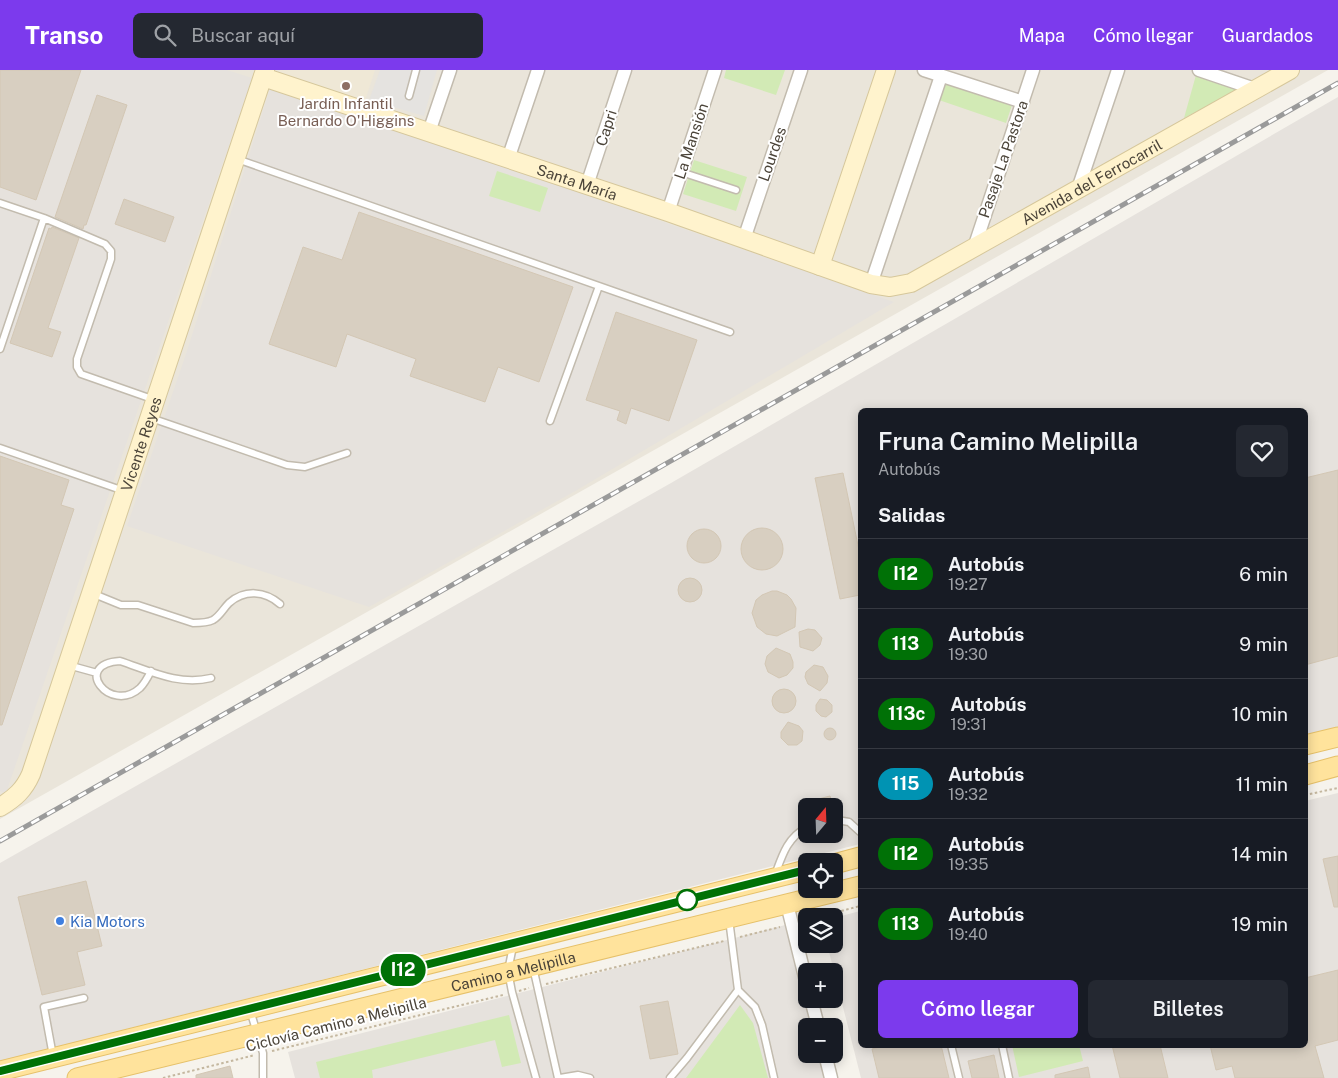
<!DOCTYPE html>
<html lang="es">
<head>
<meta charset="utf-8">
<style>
	:root { --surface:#171b24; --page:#242831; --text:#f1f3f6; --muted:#9ea1a6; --line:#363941; --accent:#7c3aed }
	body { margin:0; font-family:"Public Sans",sans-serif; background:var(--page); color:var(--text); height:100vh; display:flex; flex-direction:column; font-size:19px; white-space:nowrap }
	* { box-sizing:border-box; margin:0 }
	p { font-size:16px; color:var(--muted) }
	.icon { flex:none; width:28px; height:28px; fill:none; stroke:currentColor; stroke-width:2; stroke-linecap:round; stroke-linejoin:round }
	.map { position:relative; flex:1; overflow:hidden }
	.side { position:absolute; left:858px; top:338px; width:450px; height:640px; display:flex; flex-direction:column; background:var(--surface); border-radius:8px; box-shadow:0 2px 12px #0003 }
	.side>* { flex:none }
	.badge { padding:0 10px; border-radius:16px; font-size:18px; line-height:32px }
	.needle { width:32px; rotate:19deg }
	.controls { position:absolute; left:798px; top:728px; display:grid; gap:10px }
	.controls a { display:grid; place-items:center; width:45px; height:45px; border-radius:8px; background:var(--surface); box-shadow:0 2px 12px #0003; font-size:25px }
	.map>.badge { position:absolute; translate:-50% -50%; box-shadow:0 0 0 2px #fff }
	h2 { padding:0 20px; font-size:19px; line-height:45px }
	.round { display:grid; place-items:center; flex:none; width:52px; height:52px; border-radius:8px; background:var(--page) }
	.head { display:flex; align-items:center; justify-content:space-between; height:85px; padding:0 20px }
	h1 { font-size:24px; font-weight:600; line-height:38px }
	.cta { display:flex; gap:10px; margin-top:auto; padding:10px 20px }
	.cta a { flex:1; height:58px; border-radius:8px; background:var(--accent); color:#fff; font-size:20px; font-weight:600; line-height:58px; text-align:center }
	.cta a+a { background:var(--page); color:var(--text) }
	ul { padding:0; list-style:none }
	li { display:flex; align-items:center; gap:15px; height:70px; padding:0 20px; border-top:1px solid var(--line) }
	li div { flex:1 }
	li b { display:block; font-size:19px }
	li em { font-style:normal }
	li .badge { min-width:55px; font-weight:700; text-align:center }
	header { display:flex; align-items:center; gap:30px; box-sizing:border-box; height:70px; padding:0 25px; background:var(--accent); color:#fff }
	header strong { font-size:24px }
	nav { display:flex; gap:28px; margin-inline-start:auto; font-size:18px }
	.search { width:350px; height:45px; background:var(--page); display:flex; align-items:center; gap:12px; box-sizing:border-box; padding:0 18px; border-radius:8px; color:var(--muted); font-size:19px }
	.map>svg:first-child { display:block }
	.residential { fill:#eae5da }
	.industrial { fill:#e6e2dd; fill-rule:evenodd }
	.education { fill:#efe8d6 }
	.green { fill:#d2eab5 }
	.parking { fill:#e5e3e0 }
	.building { fill:#d8cfc1; stroke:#d3c7b4 }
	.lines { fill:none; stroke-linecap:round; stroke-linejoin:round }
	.lane-casing { stroke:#c2bbae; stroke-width:9 }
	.street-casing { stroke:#c2bbae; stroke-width:15 }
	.secondary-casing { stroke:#d6c79b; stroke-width:20 }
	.primary-casing { stroke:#e6c16a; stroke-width:21 }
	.path { stroke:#c4b79f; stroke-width:2; stroke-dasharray:2.5 2.5; stroke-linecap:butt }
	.lane { stroke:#fff; stroke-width:6 }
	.street { stroke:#fff; stroke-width:12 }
	.secondary { stroke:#fff3cd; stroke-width:18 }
	.primary { stroke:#ffe39c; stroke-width:19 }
	.rail-casing { stroke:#9a9a9a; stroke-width:5 }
	.rail { stroke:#fff; stroke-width:3; stroke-dasharray:9; stroke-linecap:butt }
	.line-casing { stroke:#fff; stroke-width:11 }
	.line { stroke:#007106; stroke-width:8 }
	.education-dot { fill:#8d6e63; stroke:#fff; stroke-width:2 }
	.stop-dot { fill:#fff; stroke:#007106; stroke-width:2.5 }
	.shop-dot { fill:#3f7fe0; stroke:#fff; stroke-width:2 }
	.labels { text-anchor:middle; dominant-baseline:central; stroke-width:4; stroke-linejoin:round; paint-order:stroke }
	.education-label { font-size:15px; fill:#785e54; stroke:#fff }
	.street-label { font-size:15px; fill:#4b4439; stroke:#fff }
	.shop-label { font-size:15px; fill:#366cbe; stroke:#fff; text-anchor:start }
</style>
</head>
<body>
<header>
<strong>Transo</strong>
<div class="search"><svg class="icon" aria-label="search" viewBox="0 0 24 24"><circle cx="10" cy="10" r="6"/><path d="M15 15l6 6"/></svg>Buscar aquí</div>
<nav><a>Mapa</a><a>Cómo llegar</a><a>Guardados</a></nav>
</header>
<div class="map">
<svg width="1338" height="1008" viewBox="0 0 1338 1008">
	<rect width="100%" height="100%" fill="#f6f3ec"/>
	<path class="residential" d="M0,0h1328l-1328,749z"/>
	<path class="industrial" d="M0,0h227l25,8 -246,715 -6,-2z
		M271,16l623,216 -317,188 -208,117 -242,-81 59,-172z
		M1338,27v630l-33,8v-325h-445v434l-860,217v-198l671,-380zM806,736h28v28h-28z
		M1338,723v285h-477l-34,-134h7v-26l26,-7v134h445v-244z
		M789,854l23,102h-6v28h13l5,24h-529l-7,-26z"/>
	<path class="education" d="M280,0h95l-10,31 -86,-29z"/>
	<path class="green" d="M726,0h59l-9,25 -52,-17z
		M1196,5l43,15 -55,28z
		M942,11l70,24 -6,18 -70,-24z
		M694,90l53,17 -11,34 -53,-17z
		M497,101l51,17 -8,24 -51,-16z
		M740,935l13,18 15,55h-82z
		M509,945l12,48 -19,4 -7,-27 -123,30 1,8h-53l-4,-16z
		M1012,975h67l4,16 -64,16z"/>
	<path class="parking" d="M380,0h57l-13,46 -55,-16z"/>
	<path class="building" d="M0,0h81l-45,130 -36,-13z
		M97,25l30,10 -41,120h-2l-1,4 -28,-12z
		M124,129l50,18 -9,25 -50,-18z
		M359,142l214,75 -34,95 -41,-15 -13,35 -75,-26 6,-17 -69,-25 -11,33 -67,-23 34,-97 39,13z
		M52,157l27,11 -31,90 13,4 -9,25 -42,-14 39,-115 2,1z
		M616,242l81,28 -28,81 -38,-13 -5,16 -9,-4 3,-9 -34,-11z
		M0,386l69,24 -8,25 13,4 -72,216h-2z
		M1338,400v186l-33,9v-187z
		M843,403l17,82v40l-20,4 -25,-121z
		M741 479a21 21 0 1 1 42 0a21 21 0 1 1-42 0Z
		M687 476a17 17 0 1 1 34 0a17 17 0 1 1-34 0Z
		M678 520a12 12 0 1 1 24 0a12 12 0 1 1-24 0Z
		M772,521h5l10,4 4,4 5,9 -1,19 -18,9 -11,-2 -9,-7 -5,-14 4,-13 6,-5z
		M808,559l7,1 7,8 -2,7 -7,6 -13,-4 -1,-15z
		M776,578l14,6 3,8v6l-6,7 -8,3 -11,-6 -3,-8 2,-8z
		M814,595l9,2 5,9 -1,7 -7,8 -12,-7 -3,-7 1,-5z
		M772 631a12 12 0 1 1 24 0a12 12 0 1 1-24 0Z
		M820,629l7,1 5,5v7l-6,5 -5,-1 -5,-5v-6z
		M788,652l11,4 4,5 -1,10 -5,4h-9l-7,-7v-6z
		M824 664a6 6 0 1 1 12 0a6 6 0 1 1-12 0Z
		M830,726l3,10h-29l-1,-3z
		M1338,786v51h-4l-11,-48z
		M86,811l16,65 -25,6 8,33 -43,10 -24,-98z
		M1338,900v70l-23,6 9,32h-89l-3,-12 -16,4 -6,-25h95v-67z
		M668,931l10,53 -28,5 -10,-53z
		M887,975h54l8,33h-70l-7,-29z
		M1112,975h48l8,33h-48z
		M994,985l5,23h-27l-4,-17z
		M230,996l3,12h-37v-3z
		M1088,997l2,11h-35v-3z"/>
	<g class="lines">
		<defs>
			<path id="lane" d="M409,26l7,-26
				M237,89l493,173
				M681,102l55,18
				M0,133l44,15 -44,131
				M44,148l61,26 6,7v8l-34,100v8l4,7 74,26
				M151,348l136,47 18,2 42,-14
				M550,351l49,-135
				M0,378l124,43
				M94,524l27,11h17l55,18c7,0 14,0 20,-3 7,-4 10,-11 16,-17 16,-14 36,-12 51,1
				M68,595l29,8
				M151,601c-3,6 -6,12 -11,17 -30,27 -69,-24 -20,-27 30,10 59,25 91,17
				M837,750l12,2 11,10
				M775,805c7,-19 12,-37 31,-47
				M729,849l9,71 17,17 7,18 12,53
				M513,876l-5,25 4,21 24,86
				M533,897l25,111
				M250,940l13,43v25
				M951,975l8,33
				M1002,975l7,33
				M53,986l-9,-49 40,-9
				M560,1008l18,-3 12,3
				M670,1008l17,-20 51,-68"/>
			<path id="street" d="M924,0l99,32
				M1199,0l56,19
				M429,62l21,-62
				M508,89l30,-89
				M587,115l38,-115
				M1078,119l40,-119
				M668,142l47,-142
				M744,169l57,-169
				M974,178l59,-178
				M871,214l70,-208
				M787,834l19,77
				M811,929l7,27
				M825,984l6,24"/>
			<g id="secondary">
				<path id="s1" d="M263,7l405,135 203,72 19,3 21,-4 379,-213"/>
				<path d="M820,196l66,-196"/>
				<path id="s2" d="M0,737c15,-9 24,-17 31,-33l234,-704"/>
			</g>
			<g id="primary">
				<path d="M1305,675l33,-8"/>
				<path d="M1305,705l33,-9"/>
				<path d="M834,794l26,-7"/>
				<path d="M0,1001l806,-201"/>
				<path id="s3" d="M77,1008l783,-192"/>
			</g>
		</defs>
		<use href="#lane" class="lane-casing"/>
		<use href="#street" class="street-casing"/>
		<use href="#secondary" class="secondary-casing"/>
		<use href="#primary" class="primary-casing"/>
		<path class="path" d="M1305,725l33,-7
			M822,846l38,-10
			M740,867l40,-10
			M546,914l178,-43
			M519,921l10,-3
			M272,981l231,-56
			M163,1008l92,-23"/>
		<use href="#lane" class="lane"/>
		<use href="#street" class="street"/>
		<use href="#secondary" class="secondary"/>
		<use href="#primary" class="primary"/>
		<defs>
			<path id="rail" d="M0,771l1338,-758"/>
		</defs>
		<use href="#rail" class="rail-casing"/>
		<use href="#rail" class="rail"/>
	</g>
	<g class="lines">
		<defs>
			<path id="line" d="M0,1001l806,-201"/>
		</defs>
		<use href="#line" class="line-casing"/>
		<use href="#line" class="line"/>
	</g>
	<circle class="education-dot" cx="346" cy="16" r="5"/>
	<circle class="stop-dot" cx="687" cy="830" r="10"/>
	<circle class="shop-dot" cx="60" cy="851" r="5"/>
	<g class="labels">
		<g class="education-label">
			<text x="346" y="33">Jardín Infantil<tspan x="346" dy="17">Bernardo O'Higgins</tspan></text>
		</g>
		<g class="street-label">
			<text transform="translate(606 58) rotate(-72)">Capri</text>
			<text transform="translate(691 71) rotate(-72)">La Mansión</text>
			<text transform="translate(772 84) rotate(-71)">Lourdes</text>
			<text transform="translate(1003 89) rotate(-71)">Pasaje La Pastora</text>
			<text stroke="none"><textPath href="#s1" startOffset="331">Santa María</textPath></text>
			<text stroke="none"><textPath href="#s1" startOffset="890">Avenida del Ferrocarril</textPath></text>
			<text stroke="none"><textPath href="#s2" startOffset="394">Vicente Reyes</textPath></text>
			<text stroke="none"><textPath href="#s3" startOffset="449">Camino a Melipilla</textPath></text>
			<text transform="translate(336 954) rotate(-14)">Ciclovía Camino a Melipilla</text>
		</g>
		<g class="shop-label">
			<text x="70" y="851">Kia Motors</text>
		</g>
	</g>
</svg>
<div class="controls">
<a><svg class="needle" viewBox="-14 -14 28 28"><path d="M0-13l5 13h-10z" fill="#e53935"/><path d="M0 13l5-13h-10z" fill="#9ea1a6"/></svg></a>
<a><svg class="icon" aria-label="locate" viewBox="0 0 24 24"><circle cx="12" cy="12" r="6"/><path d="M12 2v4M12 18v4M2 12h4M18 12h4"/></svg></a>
<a><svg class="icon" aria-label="layers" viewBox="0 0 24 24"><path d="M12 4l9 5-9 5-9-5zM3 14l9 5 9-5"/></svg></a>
<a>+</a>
<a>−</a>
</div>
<b class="badge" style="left:403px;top:900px;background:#007106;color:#fff">I12</b>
<section class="side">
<div class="head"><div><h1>Fruna Camino Melipilla</h1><p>Autobús</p></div><a class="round"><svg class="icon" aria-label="heart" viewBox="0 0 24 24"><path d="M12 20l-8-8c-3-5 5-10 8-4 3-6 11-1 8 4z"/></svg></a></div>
<h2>Salidas</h2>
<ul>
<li><span class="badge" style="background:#007106;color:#fff">I12</span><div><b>Autobús</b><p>19:27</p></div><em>6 min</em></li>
<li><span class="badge" style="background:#007106;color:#fff">113</span><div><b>Autobús</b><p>19:30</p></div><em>9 min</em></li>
<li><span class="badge" style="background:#007106;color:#fff">113c</span><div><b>Autobús</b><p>19:31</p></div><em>10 min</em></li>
<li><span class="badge" style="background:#0093b3;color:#fff">115</span><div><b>Autobús</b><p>19:32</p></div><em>11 min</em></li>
<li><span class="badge" style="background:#007106;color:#fff">I12</span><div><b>Autobús</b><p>19:35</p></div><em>14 min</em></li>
<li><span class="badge" style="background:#007106;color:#fff">113</span><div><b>Autobús</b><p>19:40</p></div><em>19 min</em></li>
</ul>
<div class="cta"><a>Cómo llegar</a><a>Billetes</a></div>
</section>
</div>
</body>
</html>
